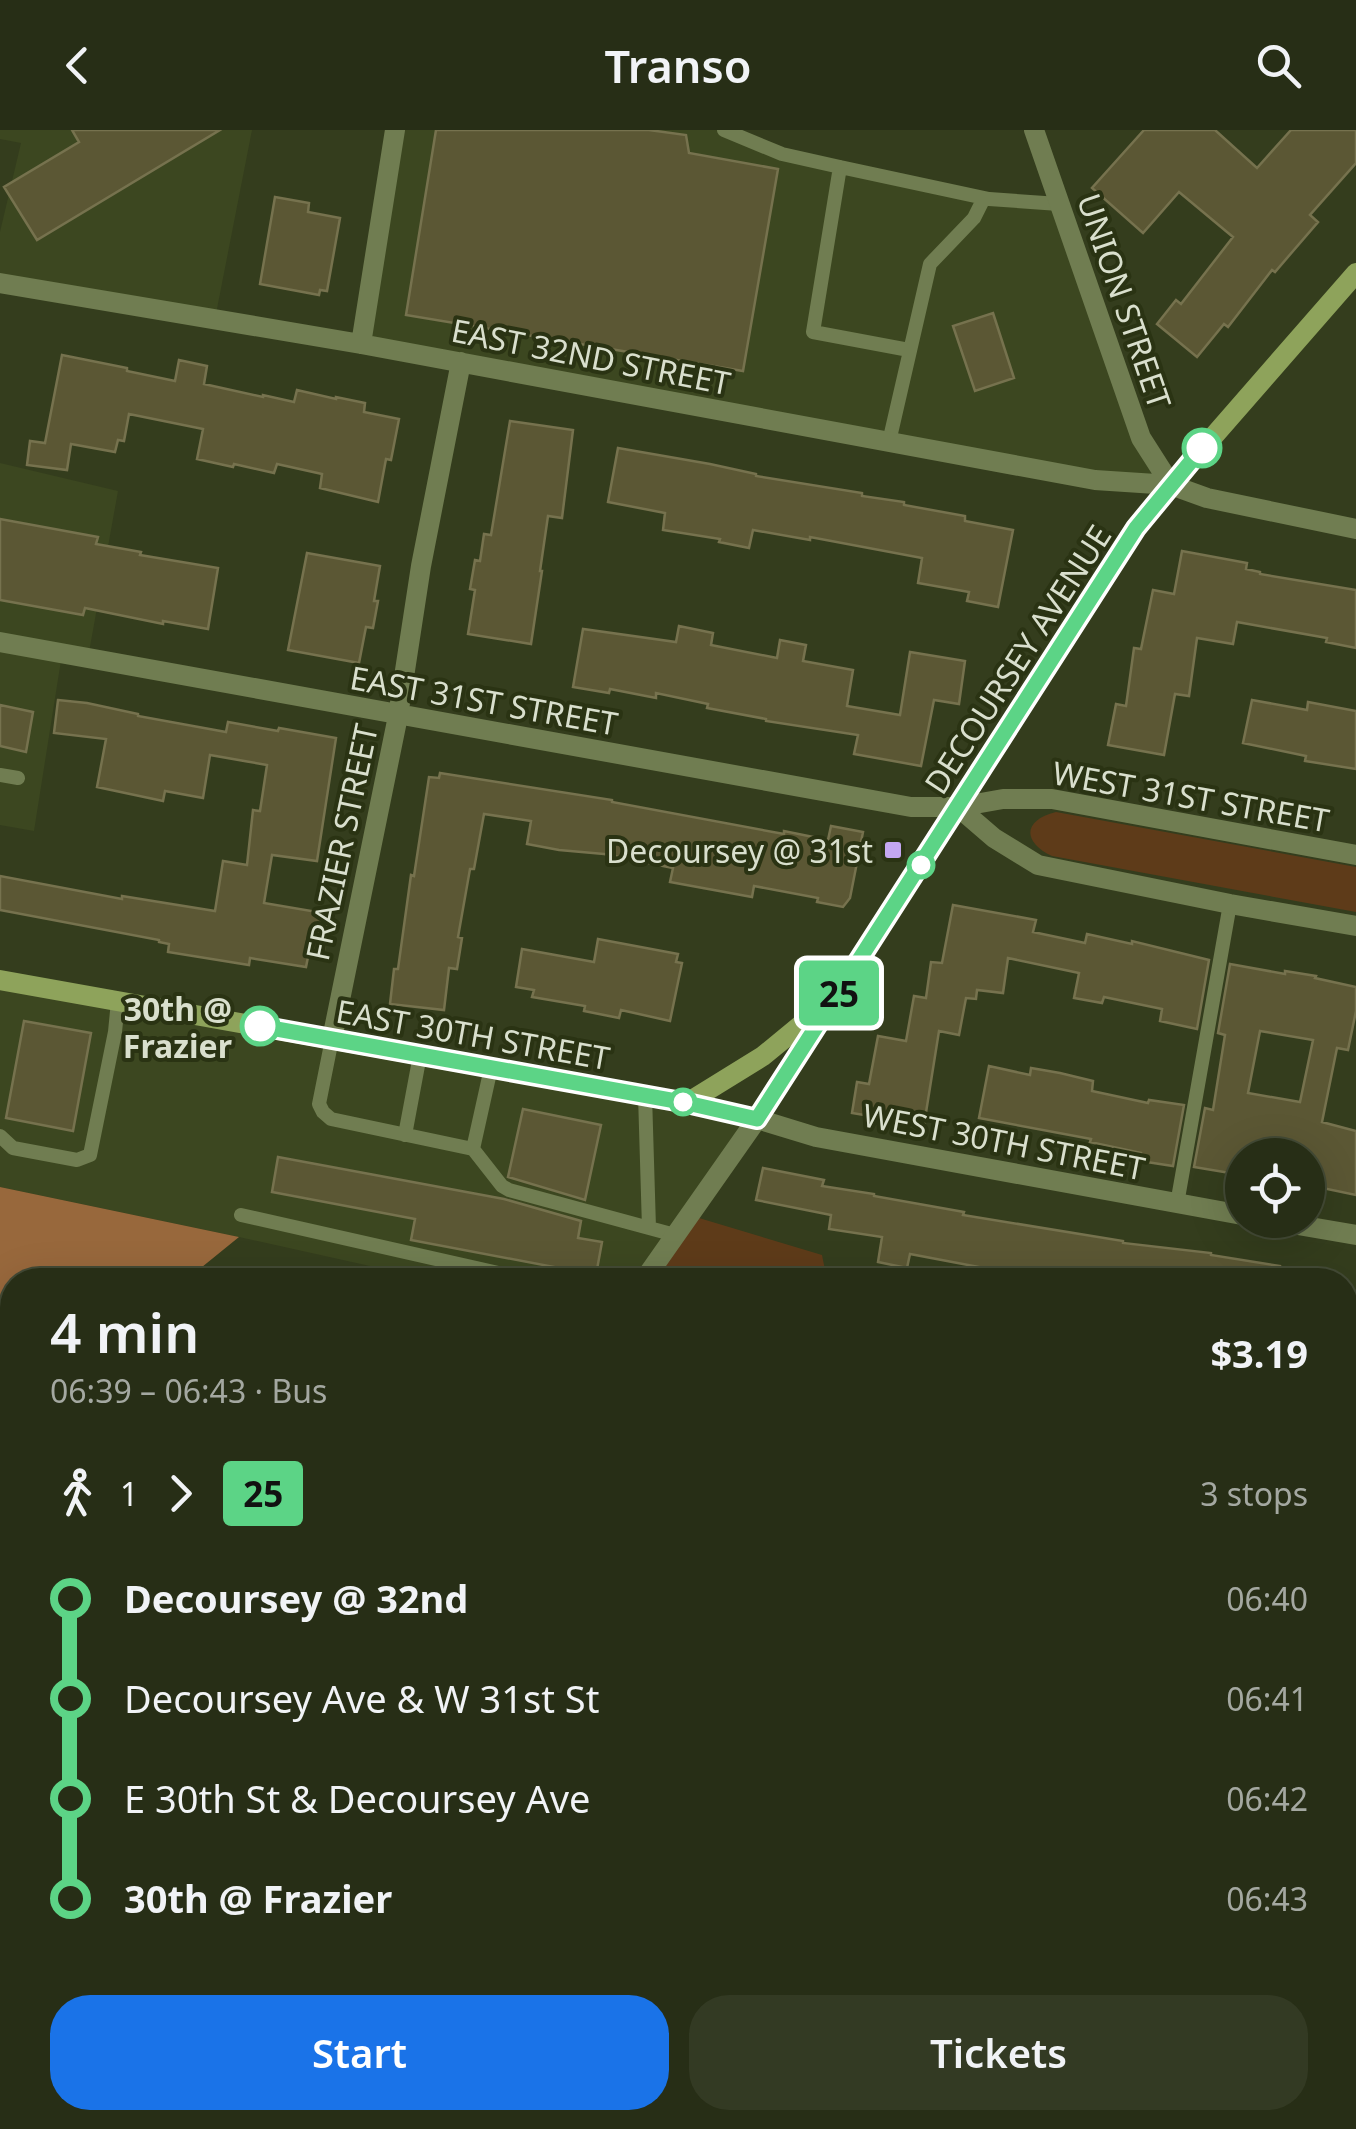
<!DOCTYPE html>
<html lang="en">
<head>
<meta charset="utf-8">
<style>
	:root { --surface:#272e16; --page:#333a23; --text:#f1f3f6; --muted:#a4a8a1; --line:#434a35; --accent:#1a73e8 }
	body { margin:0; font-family:"Noto Sans",sans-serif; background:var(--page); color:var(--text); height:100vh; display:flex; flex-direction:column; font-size:38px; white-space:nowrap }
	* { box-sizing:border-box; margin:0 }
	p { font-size:32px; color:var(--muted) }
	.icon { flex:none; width:55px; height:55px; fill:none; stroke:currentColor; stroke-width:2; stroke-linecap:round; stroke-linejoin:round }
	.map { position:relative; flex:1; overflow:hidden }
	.side { position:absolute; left:0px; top:1138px; width:1358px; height:862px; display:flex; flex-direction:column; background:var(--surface); border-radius:40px 40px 0 0; box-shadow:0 10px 40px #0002,0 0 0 2px var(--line) }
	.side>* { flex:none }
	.badge { padding:0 20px; border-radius:8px; font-size:35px; line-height:65px }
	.fabs { position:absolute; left:1225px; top:1008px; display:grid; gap:20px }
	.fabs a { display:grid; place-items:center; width:100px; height:100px; border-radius:50%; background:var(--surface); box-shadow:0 10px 40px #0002,0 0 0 2px var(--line); font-size:50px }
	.map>.badge { position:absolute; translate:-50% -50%; box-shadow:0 0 0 5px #fff }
	.legs { display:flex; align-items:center; gap:15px; height:110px; padding:0 50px; font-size:32px }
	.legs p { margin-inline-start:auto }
	.headline { display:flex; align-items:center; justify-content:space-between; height:170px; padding:0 50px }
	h1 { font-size:55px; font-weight:600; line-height:75px }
	.action { display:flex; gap:20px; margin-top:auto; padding:20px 50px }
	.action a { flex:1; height:115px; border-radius:40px; background:var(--accent); color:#fff; font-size:40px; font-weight:600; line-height:115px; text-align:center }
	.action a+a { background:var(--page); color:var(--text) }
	ul { padding:0 50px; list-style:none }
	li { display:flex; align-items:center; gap:35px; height:100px; font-size:38px }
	li i { display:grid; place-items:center; width:15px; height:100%; margin:0 12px; background:currentColor }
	li i::after { content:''; width:25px; height:25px; margin:-12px; border:8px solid; border-radius:50%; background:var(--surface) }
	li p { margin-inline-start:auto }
	li:first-child i { background:linear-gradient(#0000 50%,currentColor 0) }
	li:last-child i { background:linear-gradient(currentColor 50%,#0000 0) }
	header { display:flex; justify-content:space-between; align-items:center; height:130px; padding:0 50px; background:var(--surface); font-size:45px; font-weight:600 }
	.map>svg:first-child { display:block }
	.built { fill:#3c4720 }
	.green { fill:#5e3b19 }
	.forest { fill:#98683c }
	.building { fill:#5b5734; stroke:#76724e; stroke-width:2.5; fill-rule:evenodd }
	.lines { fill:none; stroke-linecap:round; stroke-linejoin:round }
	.lane { stroke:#707d51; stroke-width:14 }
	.street { stroke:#707d51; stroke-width:20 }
	.secondary { stroke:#8ea35b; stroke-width:20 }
	.primary { stroke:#a6c062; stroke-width:25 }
	.line-1-casing { stroke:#fff; stroke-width:22 }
	.line-1 { stroke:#5cd486; stroke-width:15 }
	.stop-1-dot { fill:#fff; stroke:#5cd486; stroke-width:5 }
	.poi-dot { fill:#c4a7f1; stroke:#2a3313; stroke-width:4 }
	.labels { text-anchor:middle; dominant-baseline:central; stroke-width:8; stroke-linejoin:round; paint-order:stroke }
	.street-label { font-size:32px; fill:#d9dfcd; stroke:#2a3313 }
	.poi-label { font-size:32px; fill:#d9dfcd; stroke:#2a3313; text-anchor:end }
	.stop-label { font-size:32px; font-weight:bold; fill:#d9dfcd; stroke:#2a3313; text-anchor:end }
</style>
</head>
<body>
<header><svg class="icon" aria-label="back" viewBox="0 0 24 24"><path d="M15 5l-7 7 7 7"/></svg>Transo<svg class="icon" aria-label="search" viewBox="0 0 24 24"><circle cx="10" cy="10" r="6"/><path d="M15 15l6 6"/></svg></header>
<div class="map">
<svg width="1356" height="1999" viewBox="0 0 1356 1999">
	<rect width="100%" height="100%" fill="#343d1d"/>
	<path class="built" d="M0,0h252l-37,189 -215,-36v-51l21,-89 -21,-4z
		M395,0h329l116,37 219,37 82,234 30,47 -810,-141z
		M0,333l118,28 -30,167 -26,-4 -28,177 -34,-6z
		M0,850l757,139 -113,161h-211l-194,-43 -239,-50z"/>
	<path class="green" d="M1056,682l300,55v45l-304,-56c-30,-14 -29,-36 4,-44z
		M689,1085l133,40 5,25h-183z
		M1345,1308l11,3v169l-11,2z"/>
	<path class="forest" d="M0,1057l239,50 -53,43h-174v20h-12z
		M1345,1238l11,2v71l-11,-3z
		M0,1264l7,194 -7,14z
		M1356,1480v129l-11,-2v-125z
		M583,1988h498l10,9v2h-473z"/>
	<path class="building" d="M72,0h148l-183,110 -33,-53 75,-45z
		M436,0h213l37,5 3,18 89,16 -35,202 -337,-56z
		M1144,0h71l42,38 34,-38h65v33l-46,52 8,7 -43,50 -3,-2 -44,57 -4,-3 -27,33 -40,-33 19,-24 5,4 52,-67 -54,-45 -36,41 -51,-45z
		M275,67l34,6 -1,9 32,6 -13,73 -7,-1 -1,5 -59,-11z
		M993,183l21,65 -39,13 -22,-65z
		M62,225l65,13v3l48,10 4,-21 28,6 -3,18 59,13v-2l31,7 3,-12 39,9v-2l29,6 -1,9 35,7 -8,41 -5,-1 -8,43 -58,-14 2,-14 -45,-10 -3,9 -40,-9 -1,3 -36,-8 6,-30 -74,-15 -5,27 -6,-1 -3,12 -44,-8 -4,26 -40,-5 3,-24 15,2z
		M510,291l63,9 -11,88 -14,-2 -8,55h2l-11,73 -63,-10 7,-44 -5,-1 5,-29 5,1 4,-27 7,1z
		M618,318l92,16 46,10v2l106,17v3l42,6v3l61,11v5l48,9 -15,77 -31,-6 2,-9 -51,-9 4,-25 -112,-21v3l-57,-10 -4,18 -30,-6 1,-3 -57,-9 2,-17 -57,-11z
		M0,389l98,18 -2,7 45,8 -1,3 78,13 -10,61 -45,-8v3l-78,-16 -2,7 -83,-15z
		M1182,421l65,12 -1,6 14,3v2l96,16v58l-30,-6 1,-4 -90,-16 -4,22 -36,-6 -8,58 -14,-2 -11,61 -56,-10 8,-41 10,2 8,-58 7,1 12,-59 21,4z
		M307,423l73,13 -6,35h4l-5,27 -7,-1 -7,36 -71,-13z
		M679,496l34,7 -2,12 66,13 3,-18 26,5 -3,16 50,9 -6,36 53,9 10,-63 55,9 -6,43 -25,-4 -13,66 -67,-12 4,-19 -92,-14v-2l-59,-11 1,-4 -52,-11v5l-46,-9 -1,4 -36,-6 10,-58 93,13z
		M58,570l29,3 51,11v2l88,16 2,-10 50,9 1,-3 57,10 -19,123 -45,-6 -8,48 65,11 -5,35 -14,-2 -4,20 -56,-9 -1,7 -81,-13 1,-8 -10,-2v-2l-159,-30v-34l122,23v-3l93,15 8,-50 24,4 6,-55 7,1 7,-46 -57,-10 -7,43 -38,-7 -2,10 -66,-14 9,-48 -52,-6z
		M1252,570l55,10 1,-8 48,9v58l-51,-8 1,-5 -63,-13z
		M0,575l33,7 -7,40 -26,-6z
		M440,643l172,27v2l172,32v-3l44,9 3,-14 32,6 -13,66 -7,9 -26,-5 1,-4 -64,-12 -2,11 -82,-15 3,-14 -69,-14 -45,-4 -32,-6 4,-23 -47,-7 -10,55h-4l-12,68 4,1 -5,31 -8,-1 -5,42 -54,-6 4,-35h4l13,-94 3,1 15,-99 10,1z
		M953,775l83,15 -3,12 52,11 2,-9 45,10v-3l77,19 -12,69 -37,-8 2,-12 -58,-12 -2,6 -28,-5 5,-25 -71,-15 -5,35 -26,-3 -1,9 -10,-1 -7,37 -20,-4 -15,94 -72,-12 5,-31 12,2 9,-48 28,5 8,-45 12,2 5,-36 11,1z
		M598,809l80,15 -2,8 6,1 -12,58 -49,-11 -2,8 -35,-7 1,-5 -53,-9 2,-7 -18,-3 6,-38 72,13z
		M1230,834l55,10v-3l31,5 -1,2 41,9v24l-8,39 -11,-2 -15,74 34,9v64l-48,-10v-30h-66v20l-48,-8 11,-59 8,2 12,-75 -7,-2zM1260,901l53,9 -13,62 -52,-9z
		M24,891l67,12 -18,98 -67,-13z
		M989,936l41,9 1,-7 29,5 33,8 -1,10 56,12 1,-3 35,5 -11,61 -33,-5 1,-8 -51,-11 1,-3 -112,-21z
		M523,979l78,16 -16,75 -77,-23z
		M278,1027l226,42 77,22 -3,17 24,4 -6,33 -185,-35 4,-21 -143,-27z
		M763,1038l61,12 -2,6 52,8v2l90,16 -1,3 160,26v2l88,10v2l69,11 -1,14h-297l2,-12 -74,-14 -3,14 -29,-6 4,-25 -53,-8 2,-14 -75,-15z"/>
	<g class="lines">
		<path class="lane" d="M724,0l58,24 58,13 149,32 70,5
			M840,37l-27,165 96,18
			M889,312l41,-178 44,-46 10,-20
			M0,645l18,3
			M332,909l-13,65 4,8 8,7 142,30
			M491,938l-18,81 29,37 7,4 166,45
			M645,965l4,133
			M405,1005l15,-80
			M0,1006l13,12 64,12 13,-5 25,-123 3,-31
			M1177,1074l53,-300
			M241,1085l288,65"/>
		<path class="street" d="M1034,0l107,308 30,47
			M0,153l361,61 734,136 76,5 36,13 149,31
			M361,214l34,-214
			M0,512l911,165h47l45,-8h49l304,56
			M958,677l36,31 44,27 192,39 126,22
			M332,909l66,-323 23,-150 40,-204
			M1269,1090l87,15
			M644,1150l113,-161 59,18 426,78
			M0,1616l12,2
			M1345,1851l11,2"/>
		<path class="secondary" d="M0,850l687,123 70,16 379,-591 35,-43 185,-212
			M687,973l76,-47 39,-32 23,-15"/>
		<path class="primary" d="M0,1993l36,6"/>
	</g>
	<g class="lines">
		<defs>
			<path id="line-1" d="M260,896l427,77 70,16 379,-591 66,-80"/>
		</defs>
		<use href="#line-1" class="line-1-casing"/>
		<use href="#line-1" class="line-1"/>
	</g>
	<g class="stop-1-dot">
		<circle cx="1202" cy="318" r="18"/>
		<circle cx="921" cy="735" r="12"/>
		<circle cx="260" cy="896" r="18"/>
		<circle cx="683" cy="972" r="12"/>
	</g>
	<rect class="poi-dot" x="883" y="710" width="20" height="20" rx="5"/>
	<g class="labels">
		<g class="street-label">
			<text transform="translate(1125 171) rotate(71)">UNION STREET</text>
			<text transform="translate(591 226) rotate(11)">EAST 32ND STREET</text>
			<text transform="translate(1017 529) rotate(-57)">DECOURSEY AVENUE</text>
			<text transform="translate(484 570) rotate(10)">EAST 31ST STREET</text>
			<text transform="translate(1191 666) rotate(10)">WEST 31ST STREET</text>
			<text transform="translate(341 712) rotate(-78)">FRAZIER STREET</text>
			<text transform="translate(473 904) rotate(10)">EAST 30TH STREET</text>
			<text transform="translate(1004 1011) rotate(11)">WEST 30TH STREET</text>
		</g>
		<g class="poi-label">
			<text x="873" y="720">Decoursey @ 31st</text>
		</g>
		<g class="stop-label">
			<text x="232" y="878">30th @<tspan x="232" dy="37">Frazier</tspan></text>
		</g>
	</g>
</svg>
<div class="fabs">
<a><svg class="icon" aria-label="locate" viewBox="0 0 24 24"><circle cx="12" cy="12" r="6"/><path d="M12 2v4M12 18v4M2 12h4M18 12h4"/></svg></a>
</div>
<b class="badge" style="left:839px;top:863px;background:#5cd486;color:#111">25</b>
<section class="side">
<div class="headline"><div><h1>4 min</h1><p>06:39 – 06:43 · Bus</p></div><b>$3.19</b></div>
<div class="legs"><svg class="icon" aria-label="walk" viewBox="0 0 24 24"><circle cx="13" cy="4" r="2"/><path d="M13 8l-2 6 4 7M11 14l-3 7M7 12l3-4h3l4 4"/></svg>1<svg class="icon" aria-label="forward" viewBox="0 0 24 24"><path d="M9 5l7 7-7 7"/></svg><b class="badge" style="background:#5cd486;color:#111">25</b><p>3 stops</p></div>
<ul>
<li><i style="color:#5cd486"></i><b>Decoursey @ 32nd</b><p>06:40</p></li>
<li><i style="color:#5cd486"></i><span>Decoursey Ave &amp; W 31st St</span><p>06:41</p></li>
<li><i style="color:#5cd486"></i><span>E 30th St &amp; Decoursey Ave</span><p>06:42</p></li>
<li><i style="color:#5cd486"></i><b>30th @ Frazier</b><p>06:43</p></li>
</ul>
<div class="action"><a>Start</a><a>Tickets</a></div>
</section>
</div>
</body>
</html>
